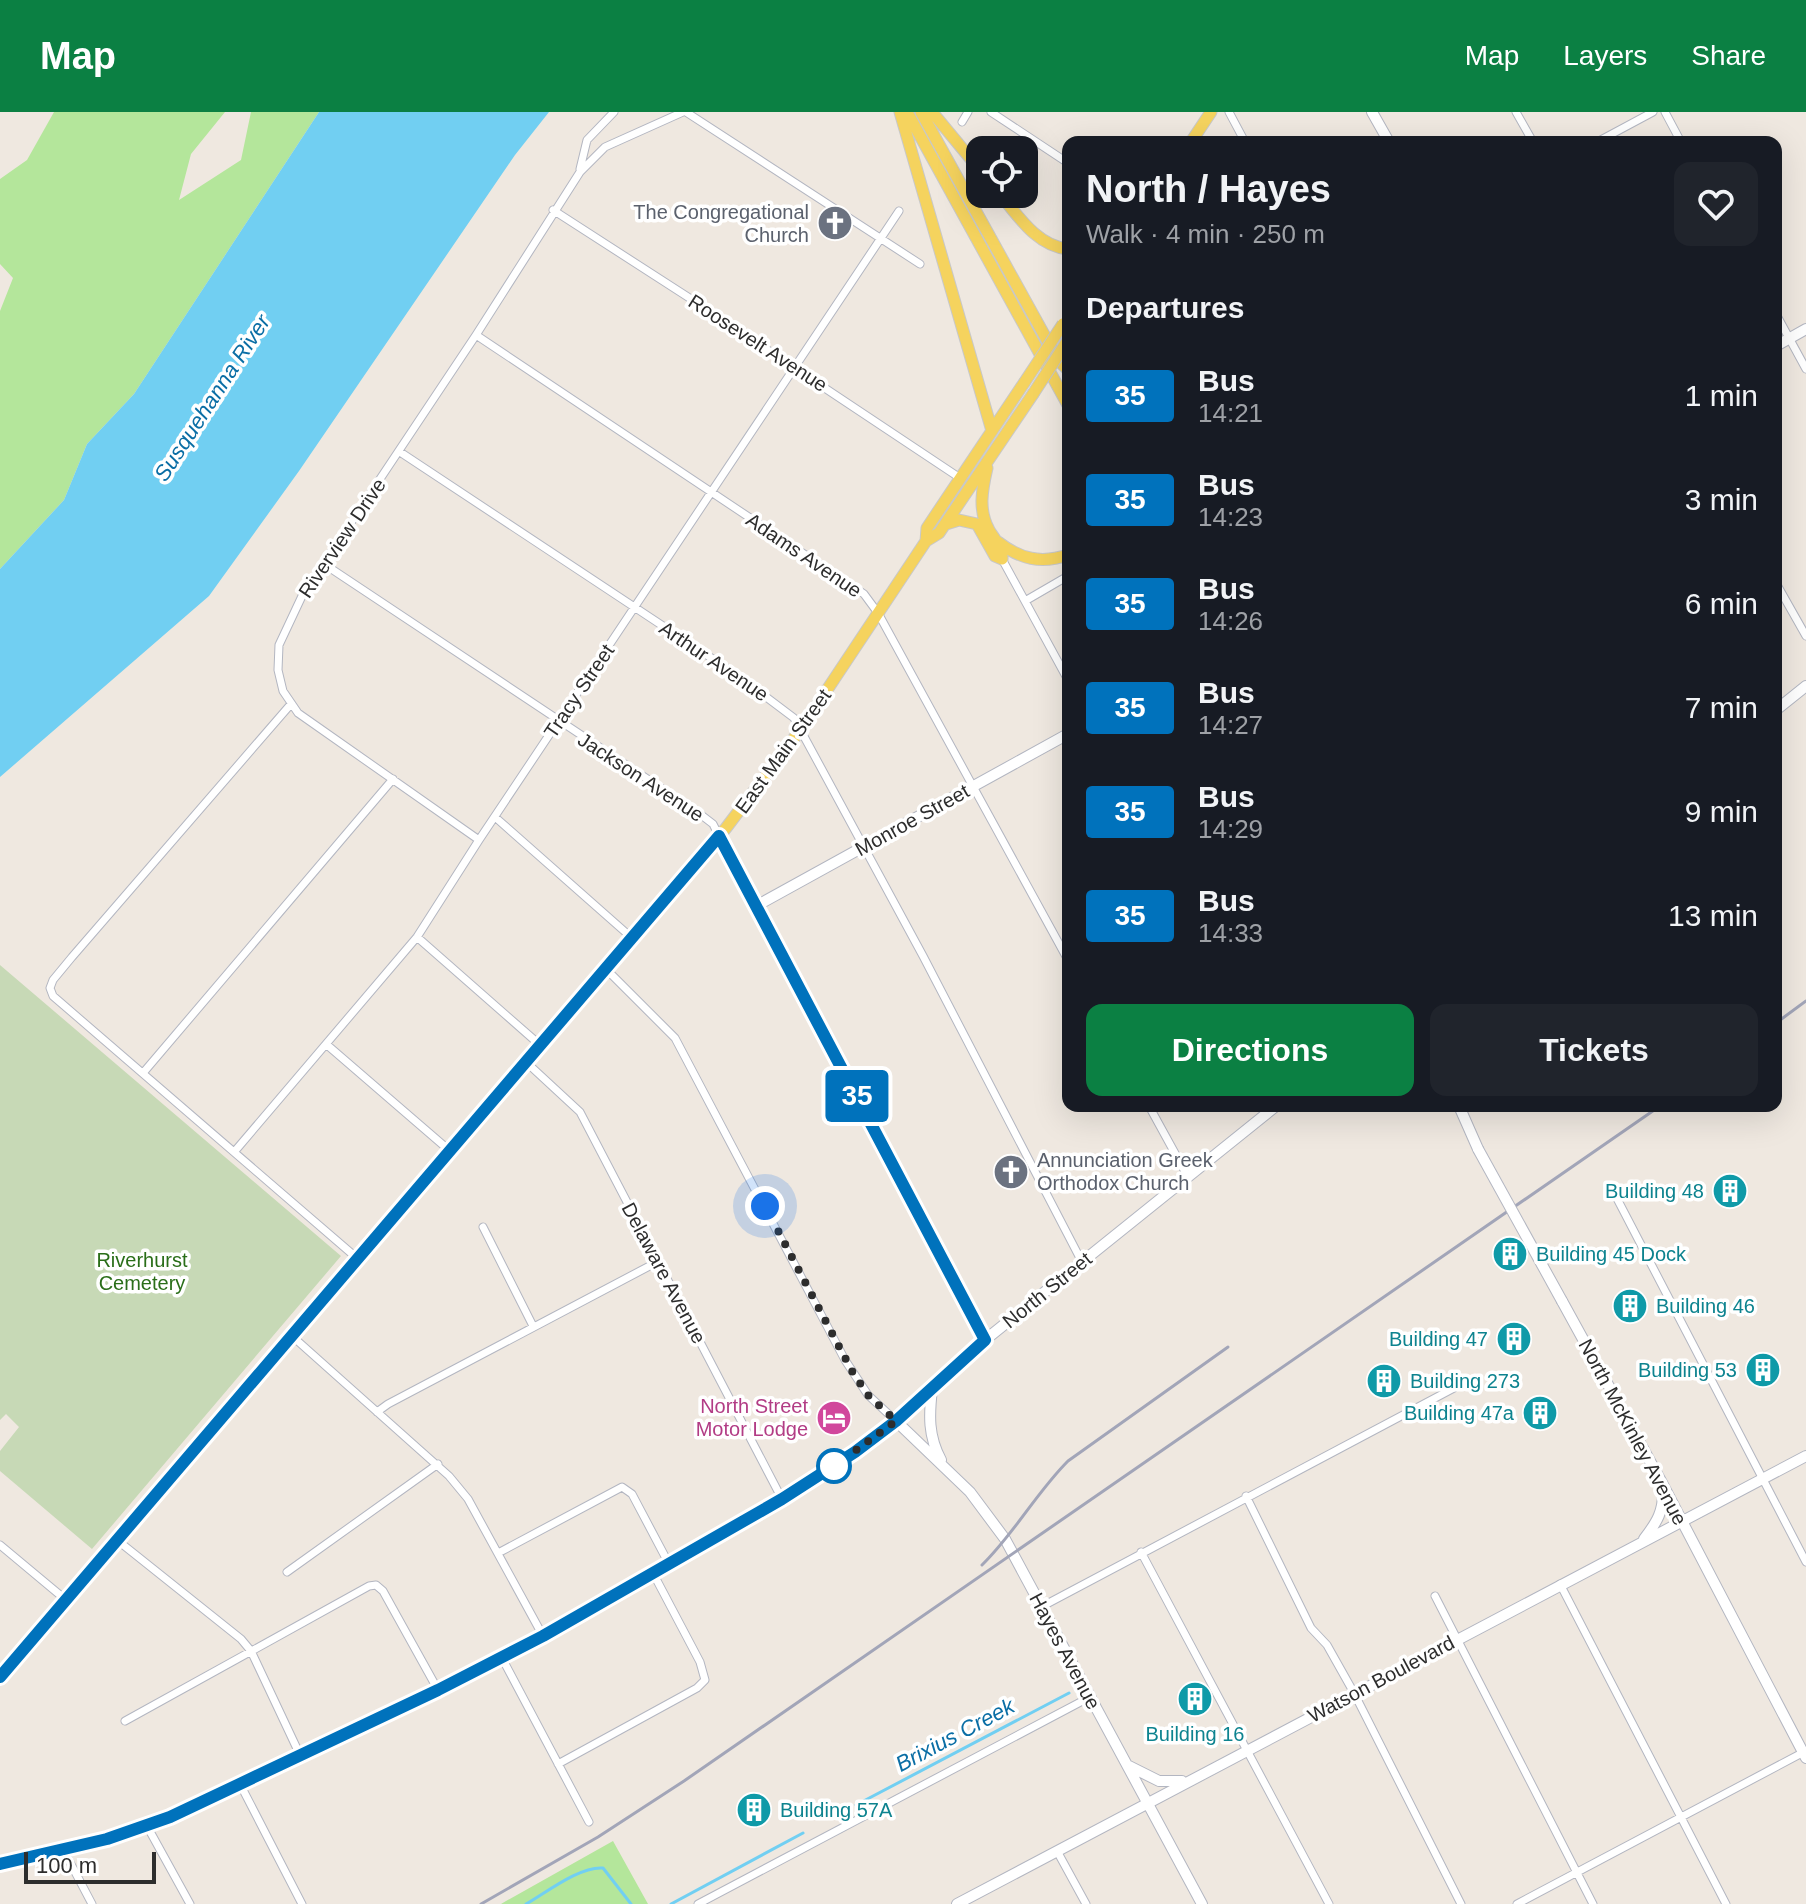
<!DOCTYPE html>
<html lang="en">
<head>
<meta charset="utf-8">
<style>
	:root { --surface:#171b24; --page:#20242c; --text:#f1f3f6; --muted:#9ea1a6; --accent:#0b8043 }
	body { margin:0; font-family:Arial,sans-serif; background:var(--page); color:var(--text); height:100vh; display:flex; flex-direction:column; font-size:30px; white-space:nowrap }
	* { box-sizing:border-box; margin:0 }
	p { font-size:26px; color:var(--muted) }
	.icon { flex:none; width:44px; height:44px; fill:none; stroke:currentColor; stroke-width:2; stroke-linecap:round; stroke-linejoin:round }
	.map { position:relative; flex:1; overflow:hidden }
	.side { position:absolute; left:1062px; top:24px; width:720px; height:976px; display:flex; flex-direction:column; background:var(--surface); border-radius:16px; box-shadow:0 8px 32px #0002 }
	.side>* { flex:none }
	.badge { padding:0 16px; border-radius:6px; font-size:28px; line-height:52px }
	.controls { position:absolute; left:966px; top:24px; display:grid; gap:16px }
	.controls a { display:grid; place-items:center; width:72px; height:72px; border-radius:16px; background:var(--surface); box-shadow:0 8px 32px #0002; font-size:40px }
	.scale { position:absolute; left:24px; bottom:20px; width:132px; box-sizing:border-box; padding-left:8px; border:4px solid #2d2d2d; border-top:0; font-size:22px; line-height:28px; white-space:nowrap; color:#2d2d2d; -webkit-text-stroke:6px #fff; paint-order:stroke }
	.you { position:absolute; width:40px; height:40px; margin:-20px; border:6px solid #fff; border-radius:50%; background:#1a73e8; box-shadow:0 0 0 12px #1a73e833 }
	.map>.badge { position:absolute; translate:-50% -50%; box-shadow:0 0 0 4px #fff }
	h2 { padding:0 24px; font-size:30px; line-height:72px }
	.round { display:grid; place-items:center; flex:none; width:84px; height:84px; border-radius:16px; background:var(--page) }
	.headline { display:flex; align-items:center; justify-content:space-between; height:136px; padding:0 24px }
	h1 { font-size:38px; font-weight:600; line-height:60px }
	.action { display:flex; gap:16px; margin-top:auto; padding:16px 24px }
	.action a { flex:1; height:92px; border-radius:16px; background:var(--accent); color:#fff; font-size:32px; font-weight:600; line-height:92px; text-align:center }
	.action a+a { background:var(--page); color:var(--text) }
	ul { padding:0; list-style:none }
	li { display:flex; align-items:center; gap:24px; height:104px; padding:0 24px }
	li div { flex:1 }
	li b { display:block; font-size:30px }
	li em { font-style:normal }
	li .badge { min-width:88px; font-weight:700; text-align:center }
	header { display:flex; align-items:center; gap:48px; box-sizing:border-box; height:112px; padding:0 40px; background:var(--accent); color:#fff }
	header strong { font-size:38px }
	nav { display:flex; gap:44px; margin-inline-start:auto; font-size:28px }
	.map>svg:first-child { display:block }
	.green { fill:#b4e69b }
	.cemetery { fill:#c7d9b6 }
	.water { fill:#71cff2 }
	.lines { fill:none; stroke-linecap:round; stroke-linejoin:round }
	.stream { stroke:#71cff2; stroke-width:3 }
	.street-casing { stroke:#b3b6c1; stroke-width:9 }
	.secondary-casing { stroke:#b3b6c1; stroke-width:12 }
	.primary-casing { stroke:#c8c8c8; stroke-width:13 }
	.street { stroke:#fff; stroke-width:7 }
	.secondary { stroke:#fff; stroke-width:10 }
	.primary { stroke:#f5d35e; stroke-width:11 }
	.rail { stroke:#a2a5b8; stroke-width:3 }
	.secondary-bridge-casing { stroke:#b3b6c1; stroke-width:12; stroke-linecap:butt }
	.primary-bridge-casing { stroke:#c8c8c8; stroke-width:13; stroke-linecap:butt }
	.secondary-bridge { stroke:#fff; stroke-width:10 }
	.primary-bridge { stroke:#f5d35e; stroke-width:11 }
	.line-casing { stroke:#fff; stroke-width:18 }
	.line { stroke:#0072bc; stroke-width:12 }
	.walk { stroke:#2d2d2d; stroke-width:8; stroke-dasharray:0 14.4 }
	.stop-dot { fill:#fff; stroke:#0072bc; stroke-width:4 }
	.labels { text-anchor:middle; dominant-baseline:central; stroke-width:7; stroke-linejoin:round; paint-order:stroke }
	.worship-label { font-size:20px; fill:#5b616d; stroke:#fff; text-anchor:end }
	.street-label { font-size:20px; fill:#2d2d2d; stroke:#fff }
	.culture-label { font-size:20px; fill:#0d838f; stroke:#fff; text-anchor:end }
	.park-label { font-size:20px; fill:#2a6e19; stroke:#fff }
	.hotel-label { font-size:20px; fill:#b23c85; stroke:#fff; text-anchor:end }
	.water-label { font-size:22px; font-style:italic; fill:#0a6ea5; stroke:#fff }
</style>
</head>
<body>
<header>
<strong>Map</strong>
<nav><a>Map</a><a>Layers</a><a>Share</a></nav>
</header>
<div class="map">
<svg width="1806" height="1792" viewBox="0 0 1806 1792">
	<rect width="100%" height="100%" fill="#efe8e0"/>
	<path class="green" d="M54,0h171l-34,42 -12,46 62,-40 10,-48h68l-185,282 -47,50 -23,56 -64,69v-258l13,-33 -13,-14v-85l27,-19z
		M613,1729l35,63h-147l5,-3z"/>
	<path class="cemetery" d="M0,853l341,291 -249,293 -92,-78v-20l19,-24 -13,-13 -6,6z"/>
	<path class="water" d="M319,0h230l-34,43 -216,316 -90,125 -209,181v-208l64,-69 23,-56 47,-50z"/>
	<g class="lines">
		<path class="stream" d="M856,1693l213,-112
			M526,1792c21,-12 54,-38 77,-36l28,36
			M671,1792l132,-71"/>
		<defs>
			<path id="street" d="M686,0l234,152
				M991,0l77,51
				M1229,0l16,30
				M1516,0l17,30
				M1665,0l16,30
				M962,10l6,-10
				M1597,30l56,-30
				M580,57l7,-29 27,-28
				M553,98l138,89 269,179
				M1776,202l30,55
				M476,223l388,259 14,19 190,347
				M400,340l337,223 57,43 129,238 159,306
				M1002,447l66,121
				M324,452l376,250 13,10 6,12
				M1776,471l30,53
				M1025,489l43,-25
				M291,592l-219,253 -19,23 -3,8 3,8 305,263
				M495,705l137,121
				M479,728l-181,-127 -15,-22 -5,-21 1,-25 23,-49 174,-261 104,-163 25,-25 78,-35
				M756,794l229,434
				M417,825l123,108
				M606,857l69,69 170,322 23,35 28,26
				M326,932l124,107
				M526,950l54,50 202,387
				M143,961l250,-294
				M1149,994l39,71
				M235,1039l182,-214 62,-97 420,-629
				M1611,1075l195,375
				M483,1115l50,99
				M292,1224l157,140 19,23 75,137
				M377,1300l11,-8 271,-143
				M1246,1384l65,132 16,17 27,48 107,211
				M117,1428l124,99 10,12 49,104
				M0,1433l66,55
				M500,1440l122,-65 10,7 37,70
				M1141,1440l188,352
				M287,1460l151,-108
				M1560,1472l166,320
				M1435,1484l158,308
				M1041,1495l413,-219
				M502,1546l87,164
				M125,1609l244,-135 7,-1 7,6 55,99
				M558,1652l139,-76 8,-8 -5,-18 -47,-89
				M240,1672l62,120
				M147,1714l43,78
				M64,1739l28,53
				M1057,1739l29,53
				M698,1792l392,-207
				M1517,1792l287,-152"/>
			<path id="secondary" d="M1372,0l17,30
				M1776,234l30,-17
				M1776,598l30,-24
				M719,724l37,70 312,-172
				M1459,994l19,43
				M1562,1189l100,182 144,275
				M932,1277c-3,26 -4,47 9,71
				M896,1309l74,71 35,47 197,365
				M1644,1427c13,-17 20,-28 19,-50
				M1129,1654l30,15h23
				M0,1752l107,-25 63,-22 332,-159 280,-159 93,-61 110,-98 291,-234
				M957,1792l849,-448"/>
			<path id="primary" d="M900,0l92,319
				M907,0l161,293
				M921,0l137,248 10,10
				M932,0l48,58
				M1191,30l20,-30
				M1000,82c18,22 37,52 68,55
				M987,356c-5,22 -9,42 2,62 6,10 14,18 13,29
				M946,412l13,-4 18,4 18,32 7,3
				M926,429l1,-13 97,-145
				M998,430c22,17 43,22 70,13
				M0,1565l726,-849 75,-99 125,-188 13,-8 94,-139"/>
		</defs>
		<use href="#street" class="street-casing"/>
		<use href="#secondary" class="secondary-casing"/>
		<use href="#primary" class="primary-casing"/>
		<use href="#street" class="street"/>
		<use href="#secondary" class="secondary"/>
		<use href="#primary" class="primary"/>
		<path class="rail" d="M1776,911l30,-22
			M982,1453c32,-31 54,-72 86,-104l160,-114
			M481,1792l117,-67 86,-56 976,-675"/>
		<defs>
			<path id="secondary-bridge" d="M1478,1037l84,152"/>
			<path id="primary-bridge" d="M1024,271l39,-59
				M1033,282l35,-54"/>
		</defs>
		<use href="#secondary-bridge" class="secondary-bridge-casing"/>
		<use href="#primary-bridge" class="primary-bridge-casing"/>
		<use href="#secondary-bridge" class="secondary-bridge"/>
		<use href="#primary-bridge" class="primary-bridge"/>
	</g>
	<g class="lines">
		<defs>
			<path id="line" d="M0,1565l719,-841 266,504 -89,81 -41,31 -73,47 -239,137 -105,54 -268,127 -63,22 -107,25"/>
		</defs>
		<use href="#line" class="line-casing"/>
		<use href="#line" class="line"/>
		<path class="walk" d="M765,1094l88,167 15,22 28,26 -62,45"/>
	</g>
	<defs>
		<symbol id="church-disc" viewBox="-11 -11 22 22"><circle r="9.5" fill="#6b7280" stroke="#fff"/><path d="M-1.2-6h2.4v3.5h3.3v2.4h-3.3V6h-2.4V-.1h-3.3v-2.4h3.3Z" fill="#fff"/></symbol>
		<symbol id="building-disc" viewBox="-11 -11 22 22"><circle r="9.5" fill="#0f9aa8" stroke="#fff"/><path d="M-4-6H4V6H1V3H-1V6H-4ZM-2.5-4.3h1.7v1.8h-1.7ZM.8-4.3h1.7v1.8H.8ZM-2.5-1h1.7V.8h-1.7ZM.8-1h1.7V.8H.8Z" fill="#fff"/></symbol>
		<symbol id="hotel-disc" viewBox="-11 -11 22 22"><circle r="9.5" fill="#d1479c" stroke="#fff"/><path d="M-6-4.5h1.5V1H6V5H4.5V3h-9V5H-6ZM-4 0a1.8 1.8 0 1 1 3.6 0ZM.5 0V-2.5h3Q6-2.5 6 0Z" fill="#fff"/></symbol>
	</defs>
	<g fill-rule="evenodd">
		<use href="#church-disc" x="815" y="91" width="40" height="40"/>
		<use href="#church-disc" x="991" y="1040" width="40" height="40"/>
		<use href="#building-disc" x="1710" y="1059" width="40" height="40"/>
		<use href="#building-disc" x="1490" y="1122" width="40" height="40"/>
		<use href="#building-disc" x="1610" y="1174" width="40" height="40"/>
		<use href="#building-disc" x="1494" y="1207" width="40" height="40"/>
		<use href="#building-disc" x="1743" y="1238" width="40" height="40"/>
		<use href="#building-disc" x="1364" y="1249" width="40" height="40"/>
		<use href="#building-disc" x="1520" y="1281" width="40" height="40"/>
		<use href="#hotel-disc" x="814" y="1286" width="40" height="40"/>
		<use href="#building-disc" x="1175" y="1567" width="40" height="40"/>
		<use href="#building-disc" x="734" y="1678" width="40" height="40"/>
	</g>
	<circle class="stop-dot" cx="834" cy="1354" r="16"/>
	<g class="labels">
		<g class="worship-label">
			<text x="809" y="100">The Congregational<tspan x="809" dy="23">Church</tspan></text>
			<text x="1037" y="1048" text-anchor="start">Annunciation Greek<tspan x="1037" dy="23">Orthodox Church</tspan></text>
		</g>
		<g class="street-label">
			<text transform="translate(758 231) rotate(33)">Roosevelt Avenue</text>
			<text transform="translate(342 426) rotate(-56)">Riverview Drive</text>
			<text transform="translate(804 443) rotate(34)">Adams Avenue</text>
			<text transform="translate(714 549) rotate(34)">Arthur Avenue</text>
			<text transform="translate(579 579) rotate(-56)">Tracy Street</text>
			<text transform="translate(783 639) rotate(-54)">East Main Street</text>
			<text transform="translate(641 665) rotate(33)">Jackson Avenue</text>
			<text transform="translate(912 708) rotate(-29)">Monroe Street</text>
			<text transform="translate(664 1161) rotate(62)">Delaware Avenue</text>
			<text transform="translate(1047 1178) rotate(-39)">North Street</text>
			<text transform="translate(1633 1320) rotate(62)">North McKinley Avenue</text>
			<text transform="translate(1065 1539) rotate(62)">Hayes Avenue</text>
			<text transform="translate(1381 1567) rotate(-28)">Watson Boulevard</text>
		</g>
		<g class="culture-label">
			<text x="1704" y="1079">Building 48</text>
			<text x="1536" y="1142" text-anchor="start">Building 45 Dock</text>
			<text x="1656" y="1194" text-anchor="start">Building 46</text>
			<text x="1488" y="1227">Building 47</text>
			<text x="1737" y="1258">Building 53</text>
			<text x="1410" y="1269" text-anchor="start">Building 273</text>
			<text x="1514" y="1301">Building 47a</text>
			<text x="1195" y="1622" text-anchor="middle">Building 16</text>
			<text x="780" y="1698" text-anchor="start">Building 57A</text>
		</g>
		<g class="park-label">
			<text x="142" y="1148">Riverhurst<tspan x="142" dy="23">Cemetery</tspan></text>
		</g>
		<g class="hotel-label">
			<text x="808" y="1294">North Street<tspan x="808" dy="23">Motor Lodge</tspan></text>
		</g>
		<g class="water-label">
			<text transform="translate(212 286) rotate(-57)">Susquehanna River</text>
			<text transform="translate(955 1623) rotate(-28)">Brixius Creek</text>
		</g>
	</g>
</svg>
<div class="controls">
<a><svg class="icon" aria-label="locate" viewBox="0 0 24 24"><circle cx="12" cy="12" r="6"/><path d="M12 2v4M12 18v4M2 12h4M18 12h4"/></svg></a>
</div>
<div class="scale">100 m</div>
<div class="you" style="left:765px;top:1094px"></div>
<b class="badge" style="left:857px;top:984px;background:#0072bc;color:#fff">35</b>
<section class="side">
<div class="headline"><div><h1>North / Hayes</h1><p>Walk · 4 min · 250 m</p></div><a class="round"><svg class="icon" aria-label="heart" viewBox="0 0 24 24"><path d="M12 20l-8-8c-3-5 5-10 8-4 3-6 11-1 8 4z"/></svg></a></div>
<h2>Departures</h2>
<ul>
<li><span class="badge" style="background:#0072bc;color:#fff">35</span><div><b>Bus</b><p>14:21</p></div><em>1 min</em></li>
<li><span class="badge" style="background:#0072bc;color:#fff">35</span><div><b>Bus</b><p>14:23</p></div><em>3 min</em></li>
<li><span class="badge" style="background:#0072bc;color:#fff">35</span><div><b>Bus</b><p>14:26</p></div><em>6 min</em></li>
<li><span class="badge" style="background:#0072bc;color:#fff">35</span><div><b>Bus</b><p>14:27</p></div><em>7 min</em></li>
<li><span class="badge" style="background:#0072bc;color:#fff">35</span><div><b>Bus</b><p>14:29</p></div><em>9 min</em></li>
<li><span class="badge" style="background:#0072bc;color:#fff">35</span><div><b>Bus</b><p>14:33</p></div><em>13 min</em></li>
</ul>
<div class="action"><a>Directions</a><a>Tickets</a></div>
</section>
</div>
</body>
</html>
